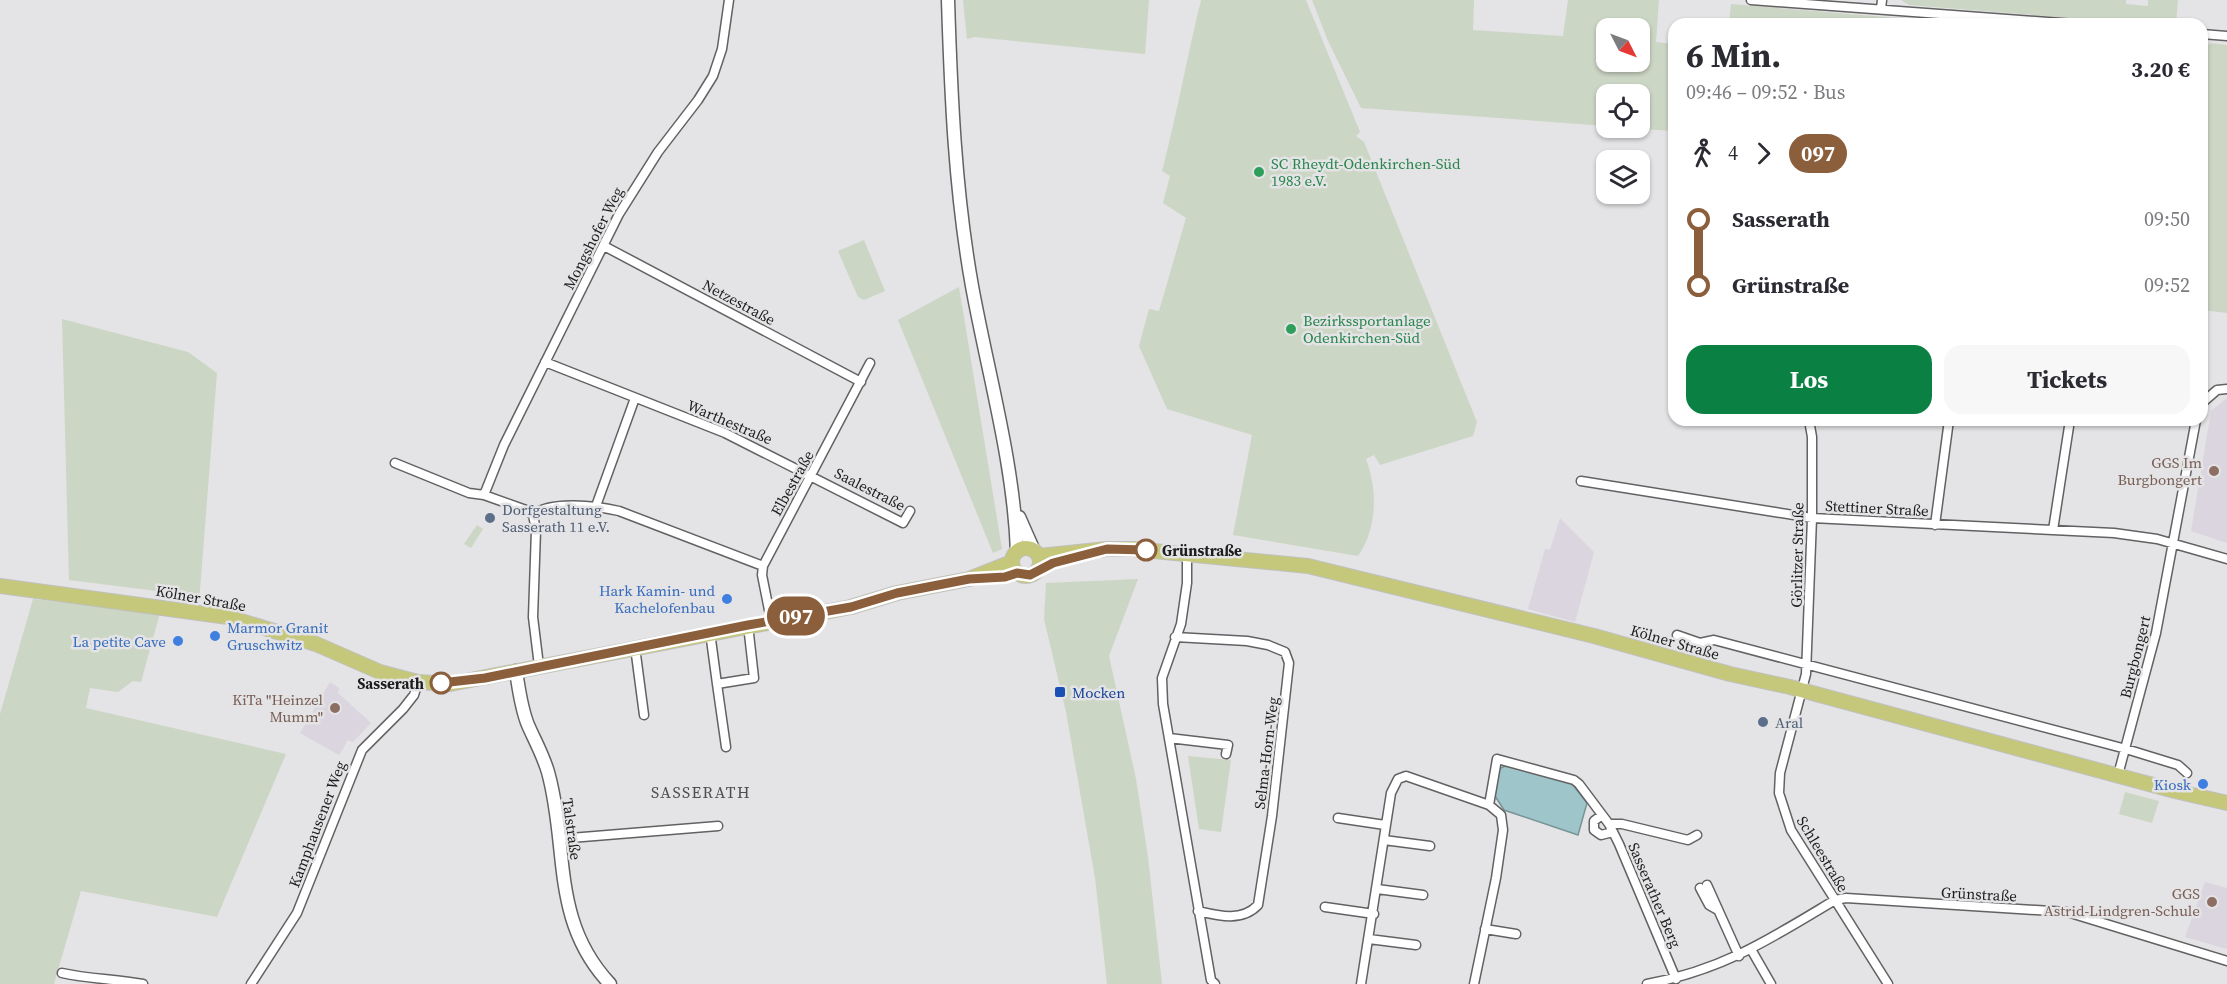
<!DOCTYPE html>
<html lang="de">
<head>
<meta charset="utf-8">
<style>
	:root { --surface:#fff; --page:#f7f7f7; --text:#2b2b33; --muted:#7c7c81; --accent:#0b8043 }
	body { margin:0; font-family:"Source Serif 4",serif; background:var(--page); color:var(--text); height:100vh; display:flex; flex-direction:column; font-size:22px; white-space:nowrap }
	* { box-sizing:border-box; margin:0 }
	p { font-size:20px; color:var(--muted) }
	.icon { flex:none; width:33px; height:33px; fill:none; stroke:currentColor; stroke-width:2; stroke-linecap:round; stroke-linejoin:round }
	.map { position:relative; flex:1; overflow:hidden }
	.details { position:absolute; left:1668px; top:18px; width:540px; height:408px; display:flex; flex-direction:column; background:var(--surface); border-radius:18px; box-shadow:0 2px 4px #0004 }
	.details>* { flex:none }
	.badge { padding:0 12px; border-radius:20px; font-size:21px; line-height:39px }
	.needle { width:39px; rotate:132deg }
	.fabs { position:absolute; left:1596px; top:18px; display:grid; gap:12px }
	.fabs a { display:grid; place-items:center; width:54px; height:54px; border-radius:12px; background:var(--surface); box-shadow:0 2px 4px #0004; font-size:30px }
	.map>.badge { position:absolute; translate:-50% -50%; box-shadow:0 0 0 3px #fff }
	.legs { display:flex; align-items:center; gap:9px; height:66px; padding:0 18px; font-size:20px }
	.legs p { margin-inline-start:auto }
	.overview { display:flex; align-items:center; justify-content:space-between; height:102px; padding:0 18px }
	h1 { font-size:33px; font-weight:700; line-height:45px }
	.primary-button { display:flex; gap:12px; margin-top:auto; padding:12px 18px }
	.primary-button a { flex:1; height:69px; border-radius:18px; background:var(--accent); color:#fff; font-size:24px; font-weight:700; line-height:69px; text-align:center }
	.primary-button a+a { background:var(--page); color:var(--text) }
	ul { padding:0 18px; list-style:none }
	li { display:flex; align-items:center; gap:21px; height:66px; font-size:22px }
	li i { display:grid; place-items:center; width:9px; height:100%; margin:0 8px; background:currentColor }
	li i::after { content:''; width:15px; height:15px; margin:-8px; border:4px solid; border-radius:50%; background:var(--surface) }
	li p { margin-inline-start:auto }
	li:first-child i { background:linear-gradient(#0000 50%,currentColor 0) }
	li:last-child i { background:linear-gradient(currentColor 50%,#0000 0) }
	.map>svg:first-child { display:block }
	.built { fill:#dad5de }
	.green { fill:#ccd6c5; fill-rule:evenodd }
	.water { fill:#9ec5c9; stroke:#779396; stroke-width:1.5 }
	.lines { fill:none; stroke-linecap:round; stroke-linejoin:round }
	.street-casing { stroke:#636163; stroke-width:11 }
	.secondary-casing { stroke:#636163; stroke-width:15 }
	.primary-casing { stroke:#c0c0c0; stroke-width:16 }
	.street { stroke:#fff; stroke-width:8 }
	.secondary { stroke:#fff; stroke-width:12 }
	.primary { stroke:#c5c87b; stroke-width:14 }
	.line-1-casing { stroke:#fff; stroke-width:14 }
	.line-1 { stroke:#8b5e3c; stroke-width:9 }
	.leisure-dot { fill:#2e9e5b; stroke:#e4e3e5; stroke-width:2 }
	.education-dot { fill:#8d6e63; stroke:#e4e3e5; stroke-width:2 }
	.service-dot { fill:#5c6f8a; stroke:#e4e3e5; stroke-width:2 }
	.stop-1-dot { fill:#fff; stroke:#8b5e3c; stroke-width:3 }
	.shop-dot { fill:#3f7fe0; stroke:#e4e3e5; stroke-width:2 }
	.transit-dot { fill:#1a4fb4; stroke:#e4e3e5; stroke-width:2 }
	.labels { text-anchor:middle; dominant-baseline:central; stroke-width:5; stroke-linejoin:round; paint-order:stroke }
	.leisure-label { font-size:15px; fill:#27864d; stroke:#e4e3e5; text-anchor:start }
	.street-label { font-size:15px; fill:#1d1d1e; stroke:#e4e3e5 }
	.education-label { font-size:15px; fill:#785e54; stroke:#e4e3e5; text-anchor:end }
	.service-label { font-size:15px; fill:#4e5e75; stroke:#e4e3e5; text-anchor:start }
	.stop-label { font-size:15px; font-weight:bold; fill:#1d1d1e; stroke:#e4e3e5; text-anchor:start }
	.shop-label { font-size:15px; fill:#366cbe; stroke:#e4e3e5; text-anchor:end }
	.transit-label { font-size:15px; fill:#164399; stroke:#e4e3e5; text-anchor:start }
	.neighbourhood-label { font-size:16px; letter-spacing:1.5px; fill:#4f4d50; stroke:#e4e3e5 }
</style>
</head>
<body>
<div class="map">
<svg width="2227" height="984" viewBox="0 0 2227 984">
	<rect width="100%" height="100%" fill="#e4e3e5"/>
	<path class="built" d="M2227,398v145l-36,-12 20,-120z
		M1560,518l34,34 -19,70 -47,-13 17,-60 5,1z
		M330,682l9,6 -1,5 33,30 -18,19 -5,-2 -9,15 -39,-22z
		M2205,882l22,6v61l-42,-12z"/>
	<path class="green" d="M963,0h186l-4,54 -171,-17 -7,2z
		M1201,0h105l54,132 -4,4 8,6 113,280 -4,14 -93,29 -6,-10 -8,4c12,32 11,70 -8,97l-125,-21 19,-100 -85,-26 -28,-63 10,-37 10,2 27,-93 -23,-15 7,-27 -8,-5c15,-57 25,-114 39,-171z
		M1312,0h162l-1,30 90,6 5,-36h91l-3,42 18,2v87l-49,-3h15v-34h-34v32l-245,-18 -33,-67zM1606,28h34v34h-34z
		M1901,0h225v4l22,2v-6h30l-2,24h-32l-235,-19z
		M1731,4l238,20h-240z
		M2211,43l16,2v268l-25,-3v-227l6,-38z
		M864,240l21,51 -21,9 -6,-3 -20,-46z
		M959,287l43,262 -9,4 -95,-233z
		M62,319l126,33 29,21 -18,230 -42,-12 -88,-11z
		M477,525l6,4 -12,19 -7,-4z
		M1138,579l-29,77 27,123 12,78 14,127h-55l-12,-106 -29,-166 -22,-93 2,-36z
		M33,599l127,14 -19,69 -8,-1 -15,11 -28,-4 -4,20 200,46 -69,163 -136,-26 -27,93h-54v-270z
		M1188,756l43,4 -10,72 -22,-3z
		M2125,792l34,9 -7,22 -33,-9z"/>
	<path class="water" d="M1505,766l64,14 18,23 -9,32 -74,-25 -9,-14 4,-27z"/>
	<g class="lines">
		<defs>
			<path id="street" d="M1751,0l324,24
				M1881,9l1,-9
				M2202,34l25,2
				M604,246l257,136
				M545,362l180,71 178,90 7,-12
				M2202,403l15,-13 10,-1
				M1809,420l3,17v81l-6,156 -26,99 -1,20 12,37 97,154
				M395,463l74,30 15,2 42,15 7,5 3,15 -3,87 6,49
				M1581,481l231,37 302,15 43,6 70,20
				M484,495l20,-50 115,-231 39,-62 40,-52 15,-24 9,-27 7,-49
				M596,506l39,-108
				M533,515c17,-15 64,-9 86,-4l144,55
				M1935,525l14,-105
				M2053,530l17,-110
				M1187,553v30l-6,41 -19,54 1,26 48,276 4,4
				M771,620l-9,-45 1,-9 107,-203
				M710,632l7,52
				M1677,635l23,8 14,-3 412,109 52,16 9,8
				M1175,637l72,4 21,4 17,7 4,11 -17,153 -14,89c-16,17 -39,11 -60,6
				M635,647l9,68
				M1169,738l59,7 -2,9
				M726,747l-9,-63 37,-6 -6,-53
				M2118,775l38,-142 40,-213
				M1489,805l8,-46 77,21 5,4 30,40 10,20 57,135
				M1602,815l-8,6v9l7,5 12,-3
				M1338,818l47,7
				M1609,824h13l66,16 9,-5
				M558,839l160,-13
				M1384,840l46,6
				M1707,885l32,71
				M1700,888l9,17 7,4
				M1377,889l46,6
				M1325,907l49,7
				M1485,929l31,5
				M1369,939l47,6
				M1752,951l19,33
				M62,973c27,6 54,6 81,11
				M251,984l46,-71 65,-163 41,-41 11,-14 4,-13
				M1361,984l30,-191 7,-14 8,-3 83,29 12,10 2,15 -7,48 -22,106
				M1647,984c76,-14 123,-45 188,-84l11,-2 221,14 160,49"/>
			<path id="secondary" d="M948,0c3,96 7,191 24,286 16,88 42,177 45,266
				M1019,517l15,34
				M516,671c3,19 5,37 12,54 7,16 15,30 20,47 21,76 2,148 62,212"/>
			<path id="primary" d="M1012 562a14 14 0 1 1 28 0a14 14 0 1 1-28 0Z
				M1039,556l68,-7h26l175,17 286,70 136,38 60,13 385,104 52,12
				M0,586l228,31 88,27 64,28 38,10 32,2 401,-77 46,-14 72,-14 43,-17"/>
		</defs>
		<use href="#street" class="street-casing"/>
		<use href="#secondary" class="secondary-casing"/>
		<use href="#primary" class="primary-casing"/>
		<use href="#street" class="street"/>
		<use href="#secondary" class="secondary"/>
		<use href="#primary" class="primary"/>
	</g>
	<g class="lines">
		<defs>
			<path id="line-1" d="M441,683l44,-5 263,-53 103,-18 46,-14 72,-14 36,-2 12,-4 13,2 23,-12 54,-14 39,1"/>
		</defs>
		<use href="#line-1" class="line-1-casing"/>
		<use href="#line-1" class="line-1"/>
	</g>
	<g class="leisure-dot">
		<circle cx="1259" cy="172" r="6"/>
		<circle cx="1291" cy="329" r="6"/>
	</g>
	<g class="education-dot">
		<circle cx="2214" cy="471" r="6"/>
		<circle cx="335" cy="708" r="6"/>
		<circle cx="2212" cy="902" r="6"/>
	</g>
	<g class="service-dot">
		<circle cx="490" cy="518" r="6"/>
		<circle cx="1763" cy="722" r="6"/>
	</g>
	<g class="stop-1-dot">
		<circle cx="1146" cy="550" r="10"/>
		<circle cx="441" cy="683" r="10"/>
	</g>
	<g class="shop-dot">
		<circle cx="727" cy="599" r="6"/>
		<circle cx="215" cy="636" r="6"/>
		<circle cx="178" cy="641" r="6"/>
		<circle cx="2203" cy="784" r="6"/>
	</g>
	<rect class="transit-dot" x="1054" y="686" width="12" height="12" rx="3"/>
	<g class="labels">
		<g class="leisure-label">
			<text x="1271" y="163">SC Rheydt-Odenkirchen-Süd<tspan x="1271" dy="17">1983 e.V.</tspan></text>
			<text x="1303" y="320">Bezirkssportanlage<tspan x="1303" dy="17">Odenkirchen-Süd</tspan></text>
		</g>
		<g class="street-label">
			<text transform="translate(593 238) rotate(-63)">Mongshofer Weg</text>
			<text transform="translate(739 302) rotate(28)">Netzestraße</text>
			<text transform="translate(730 422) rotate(23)">Warthestraße</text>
			<text transform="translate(792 483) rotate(-61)">Elbestraße</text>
			<text transform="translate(870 489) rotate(27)">Saalestraße</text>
			<text transform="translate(1877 508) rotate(3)">Stettiner Straße</text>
			<text transform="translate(1797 555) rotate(-89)">Görlitzer Straße</text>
			<text transform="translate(201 598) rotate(10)">Kölner Straße</text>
			<text transform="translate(1675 642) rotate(16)">Kölner Straße</text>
			<text transform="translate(2135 657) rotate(-76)">Burgbongert</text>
			<text transform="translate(1266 753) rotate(-83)">Selma-Horn-Weg</text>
			<text transform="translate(317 824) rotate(-69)">Kamphausener Weg</text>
			<text transform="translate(572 829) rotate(82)">Talstraße</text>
			<text transform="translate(1823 854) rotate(59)">Schleestraße</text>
			<text transform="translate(1979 894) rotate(3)">Grünstraße</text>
			<text transform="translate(1655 895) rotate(67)">Sasserather Berg</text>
		</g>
		<g class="education-label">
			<text x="2202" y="462">GGS Im<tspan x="2202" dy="17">Burgbongert</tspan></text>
			<text x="323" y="699">KiTa "Heinzel<tspan x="323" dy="17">Mumm"</tspan></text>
			<text x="2200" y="893">GGS<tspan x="2200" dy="17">Astrid-Lindgren-Schule</tspan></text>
		</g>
		<g class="service-label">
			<text x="502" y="509">Dorfgestaltung<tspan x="502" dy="17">Sasserath 11 e.V.</tspan></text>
			<text x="1775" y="722">Aral</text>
		</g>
		<g class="stop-label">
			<text x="1162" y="550">Grünstraße</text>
			<text x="424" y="683" text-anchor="end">Sasserath</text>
		</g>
		<g class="shop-label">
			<text x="715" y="590">Hark Kamin- und<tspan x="715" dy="17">Kachelofenbau</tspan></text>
			<text x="227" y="627" text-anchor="start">Marmor Granit<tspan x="227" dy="17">Gruschwitz</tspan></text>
			<text x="166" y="641">La petite Cave</text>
			<text x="2191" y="784">Kiosk</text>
		</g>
		<g class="transit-label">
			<text x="1072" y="692">Mocken</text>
		</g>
		<g class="neighbourhood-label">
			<text x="701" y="792">SASSERATH</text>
		</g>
	</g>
</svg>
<div class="fabs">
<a><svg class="needle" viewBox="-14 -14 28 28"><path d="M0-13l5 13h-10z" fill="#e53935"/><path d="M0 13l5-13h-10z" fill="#7c7c81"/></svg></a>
<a><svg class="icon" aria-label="locate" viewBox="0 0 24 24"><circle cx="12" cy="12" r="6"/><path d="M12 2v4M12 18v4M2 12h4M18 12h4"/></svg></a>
<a><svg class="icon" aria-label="layers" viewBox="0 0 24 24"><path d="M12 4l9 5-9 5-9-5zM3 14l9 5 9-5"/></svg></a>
</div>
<b class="badge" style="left:796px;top:616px;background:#8b5e3c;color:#fff">097</b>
<section class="details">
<div class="overview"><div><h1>6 Min.</h1><p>09:46 – 09:52 · Bus</p></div><b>3.20 €</b></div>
<div class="legs"><svg class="icon" aria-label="walk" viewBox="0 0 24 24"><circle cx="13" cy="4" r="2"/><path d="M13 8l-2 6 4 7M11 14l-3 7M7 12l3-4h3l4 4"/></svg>4<svg class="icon" aria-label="forward" viewBox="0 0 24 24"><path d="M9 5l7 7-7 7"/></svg><b class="badge" style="background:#8b5e3c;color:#fff">097</b></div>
<ul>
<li><i style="color:#8b5e3c"></i><b>Sasserath</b><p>09:50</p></li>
<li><i style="color:#8b5e3c"></i><b>Grünstraße</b><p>09:52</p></li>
</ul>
<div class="primary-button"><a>Los</a><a>Tickets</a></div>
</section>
</div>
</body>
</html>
